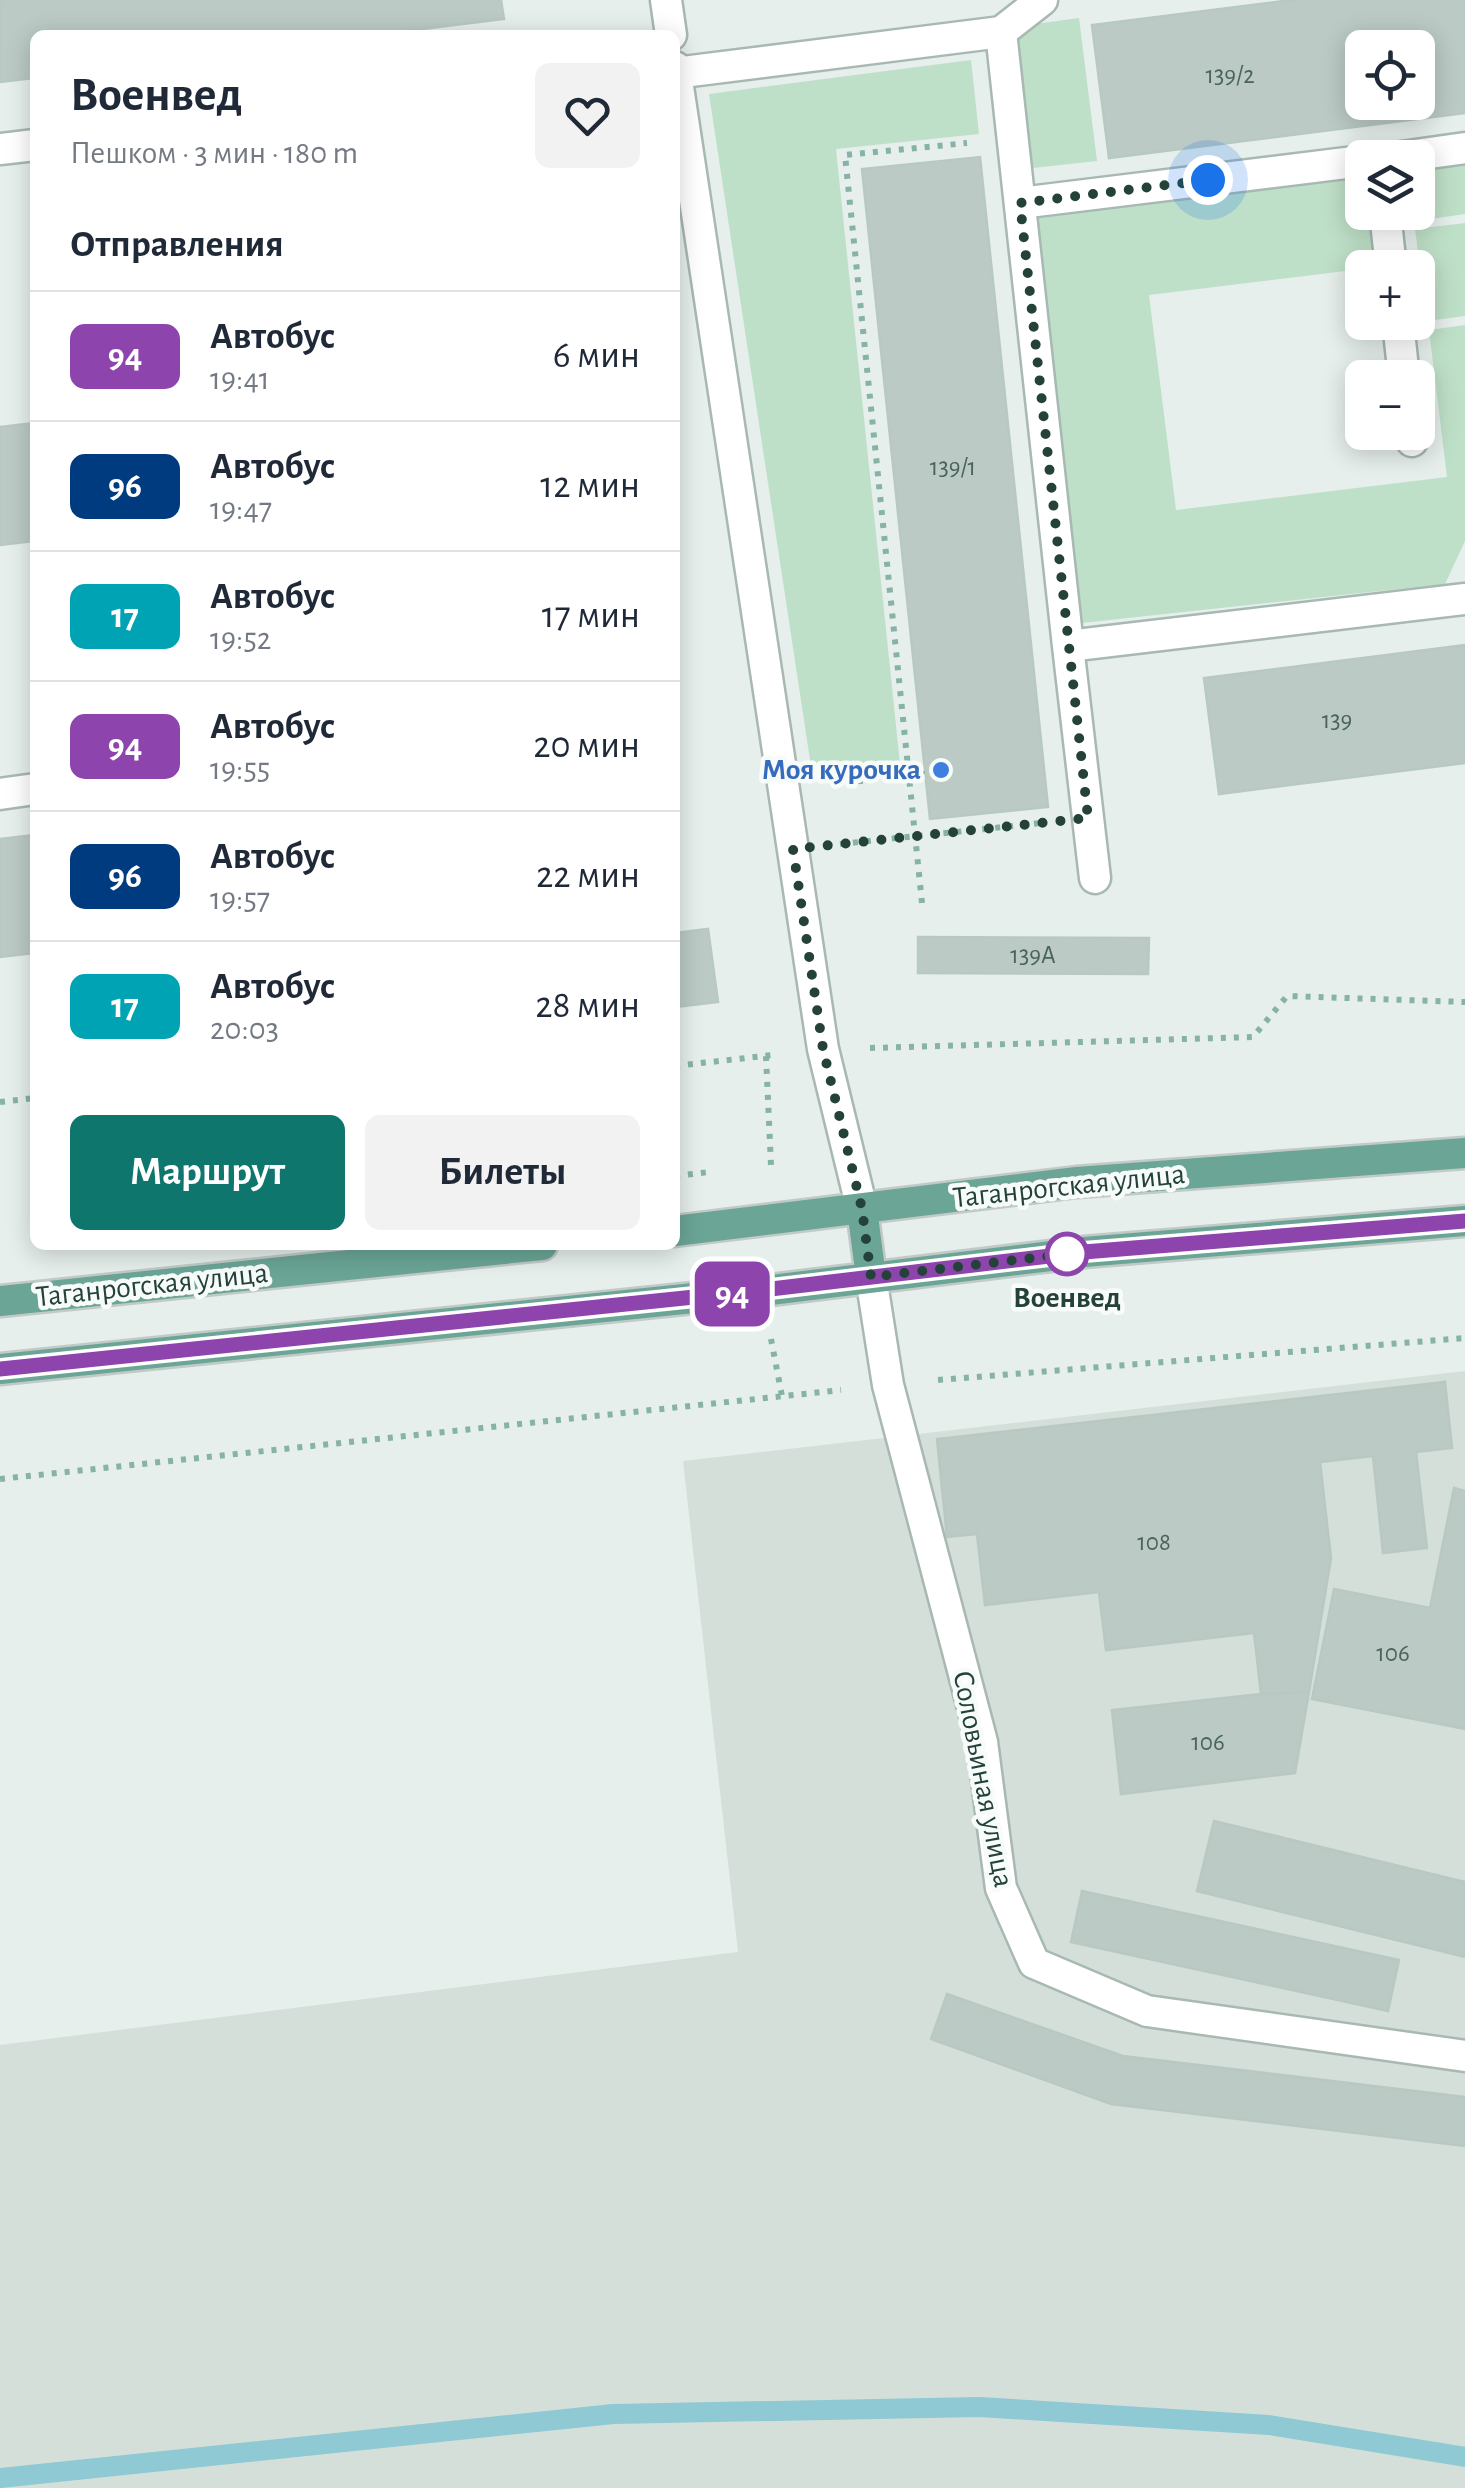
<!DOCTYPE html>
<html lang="ru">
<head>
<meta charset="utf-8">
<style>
	:root { --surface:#fff; --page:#f2f2f3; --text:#1f2937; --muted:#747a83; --line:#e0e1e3; --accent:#0f766e }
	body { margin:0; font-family:"Alegreya Sans",sans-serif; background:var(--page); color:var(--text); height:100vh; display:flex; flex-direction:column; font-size:38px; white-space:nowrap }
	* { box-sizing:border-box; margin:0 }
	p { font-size:32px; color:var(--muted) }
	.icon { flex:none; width:55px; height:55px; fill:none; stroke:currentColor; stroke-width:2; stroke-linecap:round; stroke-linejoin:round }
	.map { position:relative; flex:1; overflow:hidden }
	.sheet { position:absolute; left:30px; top:30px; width:650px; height:1220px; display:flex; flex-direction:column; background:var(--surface); border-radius:15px; box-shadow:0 5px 25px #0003 }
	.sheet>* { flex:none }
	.badge { padding:0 20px; border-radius:15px; font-size:35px; line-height:65px }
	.tools { position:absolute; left:1345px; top:30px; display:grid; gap:20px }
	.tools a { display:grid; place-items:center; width:90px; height:90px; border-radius:15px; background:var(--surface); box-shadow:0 5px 25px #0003; font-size:50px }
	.you { position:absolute; width:50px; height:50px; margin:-25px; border:8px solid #fff; border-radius:50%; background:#1a73e8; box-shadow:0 0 0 15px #1a73e833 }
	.map>.badge { position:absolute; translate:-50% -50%; box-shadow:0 0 0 5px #fff }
	h2 { padding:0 40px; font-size:38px; line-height:90px }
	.round { display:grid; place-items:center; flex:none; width:105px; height:105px; border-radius:15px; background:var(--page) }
	.summary { display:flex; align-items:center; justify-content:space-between; height:170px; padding:0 40px }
	h1 { font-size:48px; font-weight:700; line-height:75px }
	.action { display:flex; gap:20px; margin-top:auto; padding:20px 40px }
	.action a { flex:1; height:115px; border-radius:15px; background:var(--accent); color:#fff; font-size:40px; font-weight:700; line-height:115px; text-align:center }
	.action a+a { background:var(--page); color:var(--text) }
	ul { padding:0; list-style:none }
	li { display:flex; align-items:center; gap:30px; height:130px; padding:0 40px; border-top:2px solid var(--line) }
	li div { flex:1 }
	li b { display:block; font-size:38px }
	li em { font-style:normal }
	li .badge { min-width:110px; font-weight:700; text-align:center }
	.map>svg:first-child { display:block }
	.built { fill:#d4dfda }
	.green { fill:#bfe0c8 }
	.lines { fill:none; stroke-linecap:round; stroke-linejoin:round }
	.stream { stroke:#8ec9d4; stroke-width:20 }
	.building { fill:#bbcac4; stroke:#b8c9c2; stroke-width:2.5; fill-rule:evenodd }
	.service-casing { stroke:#a8b8b2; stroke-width:35 }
	.primary-casing { stroke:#c2cac8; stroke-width:35 }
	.path { stroke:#86b3a5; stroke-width:6; stroke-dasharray:5 8; stroke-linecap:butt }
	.service { stroke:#fff; stroke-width:30 }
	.primary { stroke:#6aa596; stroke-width:30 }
	.line-casing { stroke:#fff; stroke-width:22 }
	.line { stroke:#8e44ad; stroke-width:15 }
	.walk { stroke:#24423a; stroke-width:10; stroke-dasharray:0 18 }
	.shop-dot { fill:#3f7fe0; stroke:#f7fbf9; stroke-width:4 }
	.stop-dot { fill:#fff; stroke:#8e44ad; stroke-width:5 }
	.labels { text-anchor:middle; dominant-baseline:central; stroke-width:9; stroke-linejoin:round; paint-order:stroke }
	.number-label { font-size:25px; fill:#4a645c }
	.shop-label { font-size:30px; font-weight:bold; fill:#366cbe; stroke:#f7fbf9; text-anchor:end }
	.street-label { font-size:30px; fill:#24423a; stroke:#f7fbf9 }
	.stop-label { font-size:30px; font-weight:bold; fill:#24423a; stroke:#f7fbf9 }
</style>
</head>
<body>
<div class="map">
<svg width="1465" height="2488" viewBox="0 0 1465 2488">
	<rect width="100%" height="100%" fill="#e6efeb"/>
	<path class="built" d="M1465,1371v1117h-1465v-443l738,-93 -55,-491z"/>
	<path class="green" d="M1079,18l18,143 -64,7 -17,-135 12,-8z
		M971,60l8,74 -143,15 64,615 -88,9 -103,-679z
		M1465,160v54l-62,9 -1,-10 16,-1v-46z
		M1362,174v38l9,1 7,54 -229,28 27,215 271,-33 -18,-147 36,-5v216l-20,43 -363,39 -47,-408z
		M1465,223v93l-38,5 -12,-92z"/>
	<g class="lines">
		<path class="stream" d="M0,2478l613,-64 367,-7 289,18 196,32"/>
	</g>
	<path class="building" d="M0,0h501l3,19 -130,16h-339v43l-35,4z
		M1292,0h173v113l-356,45 -17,-133zM1362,48h56v54h-56z
		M980,157l68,650 -118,12 -68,-650z
		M35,423v118l-35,4v-118z
		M1465,645v118l-246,31 -15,-116z
		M35,835v118l-35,4v-118z
		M708,929l10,73 -43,5v-74z
		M918,937l231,1 -1,36 -230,-1z
		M1445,1382l7,66 -36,4 11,96 -44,5 -10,-97 -53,6 11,96 -22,134 -48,2 -7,-61 -148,17 -7,-58 -114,13 -8,-71 -30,3 -10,-98z
		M1454,1488l11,3v238l-153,-30 22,-110 96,19z
		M1309,1692l-14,81 -174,21 -9,-84 149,-16z
		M1214,1821l251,61v75l-268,-66z
		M1082,1891l317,69 -11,51 -317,-69z
		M947,1994l176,62 342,41v49l-354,-42 -180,-65z"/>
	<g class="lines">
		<defs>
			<path id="service" d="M666,0l5,35
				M1001,32l41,-32
				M675,67l148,982 39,160
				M675,73l326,-41 67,614 397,-47
				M0,149l35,-4
				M1394,158l71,-10
				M1020,203l342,-42
				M1385,212l6,56
				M1398,322l6,56
				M1411,432l1,9
				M1068,646l27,232
				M0,794l35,-5
				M871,1277l17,108 94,357 19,146 33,75 113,48 318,45"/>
			<path id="primary" d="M862,1209l9,68
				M675,1231l402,-49 388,-29
				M0,1301l542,-56
				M0,1369l762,-78 322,-39 381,-31"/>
		</defs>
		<use href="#service" class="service-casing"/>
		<use href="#primary" class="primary-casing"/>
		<path class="path" d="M832,784l93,-10
			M840,844l202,-21
			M922,903l-77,-748 122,-12
			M870,1048l383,-11 34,-41 178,6
			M766,1056l5,109 -5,1
			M675,1066l98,-11
			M0,1102l35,-4
			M675,1176l34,-4
			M771,1339l11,57
			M938,1380l527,-42
			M0,1479l841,-89"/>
		<use href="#service" class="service"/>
		<use href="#primary" class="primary"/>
	</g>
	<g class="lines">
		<defs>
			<path id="line" d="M0,1369l762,-79 322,-38 381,-31"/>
		</defs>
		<use href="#line" class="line-casing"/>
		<use href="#line" class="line"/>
		<path class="walk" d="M1067,1254l17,-2 -213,25 -9,-68 -39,-160 -30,-200 295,-31 -68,-615 188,-23"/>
	</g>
	<circle class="shop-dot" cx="941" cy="770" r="10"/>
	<circle class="stop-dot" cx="1067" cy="1254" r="20"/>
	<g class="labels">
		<g class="number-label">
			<text x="1230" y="75">139/2</text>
			<text x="953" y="467">139/1</text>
			<text x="1337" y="720">139</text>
			<text x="1033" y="955">139А</text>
			<text x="1154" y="1542">108</text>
			<text x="1393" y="1653">106</text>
			<text x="1208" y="1742">106</text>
		</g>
		<g class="shop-label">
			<text x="921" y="770">Моя курочка</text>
		</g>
		<g class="street-label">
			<text transform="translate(1069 1186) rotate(-6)">Таганрогская улица</text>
			<text transform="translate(152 1285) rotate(-6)">Таганрогская улица</text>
			<text transform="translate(983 1779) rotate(79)">Соловьиная улица</text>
		</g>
		<g class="stop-label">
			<text x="1067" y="1298">Военвед</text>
		</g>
	</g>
</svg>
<div class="tools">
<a><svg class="icon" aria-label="locate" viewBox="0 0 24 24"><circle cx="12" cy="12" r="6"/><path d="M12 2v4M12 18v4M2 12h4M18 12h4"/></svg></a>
<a><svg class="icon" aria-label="layers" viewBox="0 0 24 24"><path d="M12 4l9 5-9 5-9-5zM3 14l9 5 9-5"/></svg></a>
<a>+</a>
<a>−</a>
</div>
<div class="you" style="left:1208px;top:180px"></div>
<b class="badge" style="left:732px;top:1294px;background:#8e44ad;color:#fff">94</b>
<section class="sheet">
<div class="summary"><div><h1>Военвед</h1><p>Пешком · 3 мин · 180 m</p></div><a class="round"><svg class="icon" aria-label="heart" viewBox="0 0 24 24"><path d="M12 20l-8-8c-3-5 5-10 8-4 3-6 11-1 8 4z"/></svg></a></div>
<h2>Отправления</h2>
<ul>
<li><span class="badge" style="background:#8e44ad;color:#fff">94</span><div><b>Автобус</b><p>19:41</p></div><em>6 мин</em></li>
<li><span class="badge" style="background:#003b80;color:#fff">96</span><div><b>Автобус</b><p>19:47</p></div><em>12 мин</em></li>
<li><span class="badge" style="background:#00a3b4;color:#fff">17</span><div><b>Автобус</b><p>19:52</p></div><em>17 мин</em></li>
<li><span class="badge" style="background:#8e44ad;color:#fff">94</span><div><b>Автобус</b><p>19:55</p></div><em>20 мин</em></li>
<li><span class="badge" style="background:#003b80;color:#fff">96</span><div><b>Автобус</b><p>19:57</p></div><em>22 мин</em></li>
<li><span class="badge" style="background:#00a3b4;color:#fff">17</span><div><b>Автобус</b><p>20:03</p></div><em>28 мин</em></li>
</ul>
<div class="action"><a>Маршрут</a><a>Билеты</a></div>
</section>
</div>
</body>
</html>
